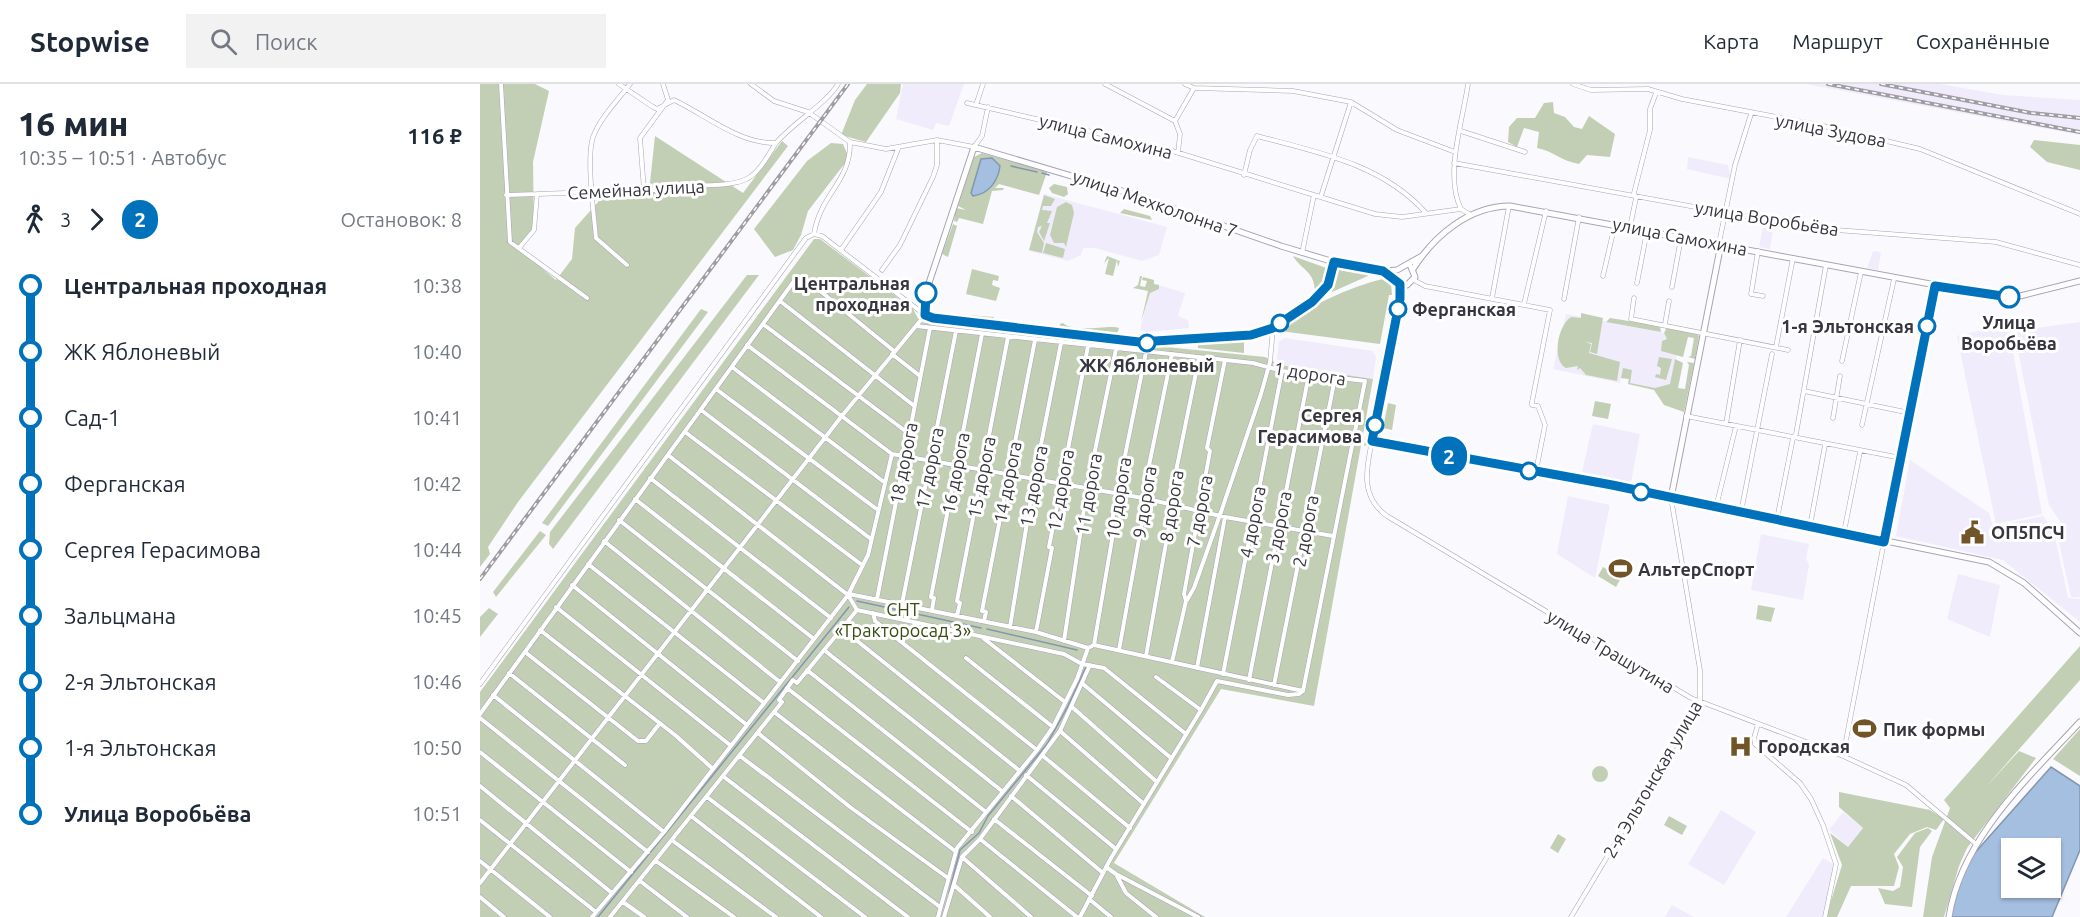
<!DOCTYPE html>
<html lang="ru">
<head>
<meta charset="utf-8">
<style>
	:root { --surface:#fff; --page:#f2f2f3; --text:#1f2937; --muted:#747a83; --line:#e0e1e3 }
	body { margin:0; font-family:Ubuntu,sans-serif; background:var(--page); color:var(--text); height:100vh; display:flex; flex-direction:column; font-size:22px; white-space:nowrap }
	* { box-sizing:border-box; margin:0 }
	p { font-size:20px; color:var(--muted) }
	.icon { flex:none; width:33px; height:33px; fill:none; stroke:currentColor; stroke-width:2; stroke-linecap:round; stroke-linejoin:round }
	.map { position:relative; flex:1; overflow:hidden }
	.drawer { display:flex; flex-direction:column; background:var(--surface); width:480px }
	.drawer>* { flex:none }
	.badge { padding:0 12px; border-radius:20px; font-size:21px; line-height:39px }
	.tools { position:absolute; left:1521px; top:754px; display:grid; gap:12px }
	.tools a { display:grid; place-items:center; width:60px; height:60px; border-radius:0px; background:var(--surface); box-shadow:0 2px 4px #0004; font-size:30px }
	.map>.badge { position:absolute; translate:-50% -50%; box-shadow:0 0 0 3px #fff }
	.legs { display:flex; align-items:center; gap:9px; height:66px; padding:0 18px; font-size:20px }
	.legs p { margin-inline-start:auto }
	.head { display:flex; align-items:center; justify-content:space-between; height:102px; padding:0 18px }
	h1 { font-size:33px; font-weight:800; line-height:45px }
	ul { padding:0 18px; list-style:none }
	li { display:flex; align-items:center; gap:21px; height:66px; font-size:22px }
	li i { display:grid; place-items:center; width:9px; height:100%; margin:0 8px; background:currentColor }
	li i::after { content:''; width:15px; height:15px; margin:-8px; border:4px solid; border-radius:50%; background:var(--surface) }
	li p { margin-inline-start:auto }
	li:first-child i { background:linear-gradient(#0000 50%,currentColor 0) }
	li:last-child i { background:linear-gradient(currentColor 50%,#0000 0) }
	header { display:flex; align-items:center; gap:36px; box-sizing:border-box; height:84px; padding:0 30px; background:var(--surface); border-bottom:2px solid var(--line) }
	header strong { font-size:28px }
	nav { display:flex; gap:33px; margin-inline-start:auto; font-size:21px }
	.search { width:420px; height:54px; background:var(--page); display:flex; align-items:center; gap:15px; box-sizing:border-box; padding:0 21px; border-radius:0px; color:var(--muted); font-size:22px }
	main { display:flex; flex:1; min-height:0 }
	.map>svg:first-child { display:block }
	.built { fill:#f0ecfc }
	.green { fill:#c3cfb4 }
	.water { fill:#a5bfe1; stroke:#8496b0; stroke-width:1.5; fill-rule:evenodd }
	.lines { fill:none; stroke-linecap:round; stroke-linejoin:round }
	.stream { stroke:#8496b0; stroke-width:1.5 }
	.street-casing { stroke:#a8a3b6; stroke-width:5 }
	.secondary-casing { stroke:#a8a3b6; stroke-width:7 }
	.street { stroke:#fff; stroke-width:4 }
	.secondary { stroke:#fff; stroke-width:5 }
	.rail-casing { stroke:#9f9da3; stroke-width:4 }
	.rail { stroke:#fff; stroke-width:1.5; stroke-dasharray:4.5; stroke-linecap:butt }
	.line-1-casing { stroke:#fff; stroke-width:14 }
	.line-1 { stroke:#0072bc; stroke-width:9 }
	.stop-1-dot { fill:#fff; stroke:#0072bc; stroke-width:3 }
	.labels { text-anchor:middle; dominant-baseline:central; stroke-width:6; stroke-linejoin:round; paint-order:stroke }
	.street-label { font-size:18px; fill:#37353d; stroke:#fff }
	.stop-label { font-size:18px; font-weight:bold; fill:#37353d; stroke:#fff; text-anchor:end }
	.poi-label { font-size:18px; font-weight:bold; fill:#37353d; stroke:#fff; text-anchor:start }
	.park-label { font-size:18px; fill:#384b11; stroke:#fff }
</style>
</head>
<body>
<header>
<strong>Stopwise</strong>
<div class="search"><svg class="icon" aria-label="search" viewBox="0 0 24 24"><circle cx="10" cy="10" r="6"/><path d="M15 15l6 6"/></svg>Поиск</div>
<nav><a>Карта</a><a>Маршрут</a><a>Сохранённые</a></nav>
</header>
<main>
<section class="drawer">
<div class="head"><div><h1>16 мин</h1><p>10:35 – 10:51 · Автобус</p></div><b>116 ₽</b></div>
<div class="legs"><svg class="icon" aria-label="walk" viewBox="0 0 24 24"><circle cx="13" cy="4" r="2"/><path d="M13 8l-2 6 4 7M11 14l-3 7M7 12l3-4h3l4 4"/></svg>3<svg class="icon" aria-label="forward" viewBox="0 0 24 24"><path d="M9 5l7 7-7 7"/></svg><b class="badge" style="background:#0072bc;color:#fff">2</b><p>Остановок: 8</p></div>
<ul>
<li><i style="color:#0072bc"></i><b>Центральная проходная</b><p>10:38</p></li>
<li><i style="color:#0072bc"></i><span>ЖК Яблоневый</span><p>10:40</p></li>
<li><i style="color:#0072bc"></i><span>Сад-1</span><p>10:41</p></li>
<li><i style="color:#0072bc"></i><span>Ферганская</span><p>10:42</p></li>
<li><i style="color:#0072bc"></i><span>Сергея Герасимова</span><p>10:44</p></li>
<li><i style="color:#0072bc"></i><span>Зальцмана</span><p>10:45</p></li>
<li><i style="color:#0072bc"></i><span>2-я Эльтонская</span><p>10:46</p></li>
<li><i style="color:#0072bc"></i><span>1-я Эльтонская</span><p>10:50</p></li>
<li><i style="color:#0072bc"></i><b>Улица Воробьёва</b><p>10:51</p></li>
</ul>
</section>
<div class="map">
<svg width="1600" height="833" viewBox="0 0 1600 833">
	<rect width="100%" height="100%" fill="#faf9fd"/>
	<path class="built" d="M423,0h61l-15,42 -13,-3 -3,7 -37,-11z
		M1326,0h134l63,11 77,5v35z
		M1208,73l40,8 3,14 -44,-10z
		M564,110l123,33 -8,28 -17,6 -47,-13h-12l-2,7 -13,6 -39,-10z
		M1284,138l10,1 -4,26 -11,-2z
		M1393,167l8,1 -3,18 -11,-2z
		M678,201l27,8 -7,23 10,4 1,8 -41,4 -8,-2 11,-42z
		M1086,230l114,22 -10,55 -42,-7v-5l-7,-1 -1,5 -67,-14z
		M1600,238v275h-9l-15,-68 8,-2 -15,-22 -35,-174z
		M1528,240l34,190 -46,10 -39,-188z
		M804,254l89,13 3,6 -3,22 -93,-14 -3,-7 2,-16z
		M1113,340l47,10 -9,48 -49,-10z
		M1430,376l79,53 4,14 50,-11 11,16 14,66 12,1v23l-77,-62 -107,-24z
		M1088,412l42,9 -15,73 -38,-24z
		M1281,450l48,10 -3,14 3,7 -6,35 -52,-10z
		M1478,490l42,11 -10,52 -43,-18z
		M1241,726l35,22 -32,53 -36,-21z
		M1363,728l20,16 -15,19 -19,-17z
		M1343,774l11,7v6l-11,46h-37z
		M1192,821l22,12h-29z"/>
	<path class="green" d="M0,0h55l14,7 -16,71 1,68 -15,19 37,31 16,-21 3,-31 31,-35 43,-1 6,-56 88,57 39,-52 6,5 -270,356 -30,45 2,7 -10,13z
		M387,0h34l-1,9 -34,49 -25,-7 14,-35z
		M1073,18l1,11 11,4 9,10 8,2 7,-13 26,18 -5,23 -23,-2 -8,9c-18,-3 -26,-13 -42,-16l2,-16 -15,-4 -7,19 -9,-5 1,-15 8,-9h18l9,-15z
		M1554,56l46,5v25l-33,-8 -17,-15z
		M351,59l12,1 6,14 -41,53 -7,24 -8,15 -18,7 -21,-28 53,-68z
		M502,69l65,19 -8,23 -40,-11 -4,4h9l-1,2 -11,1 -9,33 -24,-6 -2,4 -3,-1 2,-13 10,2 -8,-4 16,-49z
		M574,100l13,3 1,7 -4,3 -12,-4 -3,-5z
		M564,111l11,4 -4,7h-8l-1,4 10,1 -5,12h3l-6,18 -5,-9 3,-6 -4,1 -1,5 7,11 -2,10 -13,-3z
		M586,118l6,3 2,8 -8,34 -2,-4h-10l-4,-8 7,-28z
		M644,125l26,7 2,4 -32,-7z
		M473,140l4,2 -9,31 -6,-3z
		M334,155h6l93,70 7,13 345,35 15,8 93,14 -59,327 -93,-17 -107,174 91,54h-725v-225z
		M566,159l19,6 -2,9 -20,-5z
		M627,172l13,5 -2,6 -1,-7 -4,16 -8,-2 4,-16 -5,5z
		M813,172l36,13 -5,14 -9,11c0,-24 -13,-23 -22,-38z
		M857,184l33,7 -38,17z
		M492,185l27,7 -1,5 -5,-1 -1,5 8,3 -4,13 -30,-7z
		M267,191h12l-206,274 -4,-5 1,-12z
		M660,192h2l-2,10 5,1 2,-6 -5,-1 1,-3 11,3v4l5,1v4l-9,4 -9,29 7,-31 -15,-3 5,-3z
		M903,195l8,4 1,12h-3l-9,49 -100,-13 -1,-3c24,-20 73,-42 104,-49z
		M221,225l7,3 -160,214 -6,-3z
		M1101,229l22,5 -6,36 -7,-2 2,-9 -7,-1 6,2 -2,9 31,9 -3,19 -31,-6 -6,-7 -3,2 1,-4 -12,2c-15,-8 -8,-43 5,-51l10,1z
		M474,230l40,3 -1,6 -40,-4z
		M910,232l-22,129 -4,1z
		M1130,234l50,8 1,6 -55,-10z
		M583,239c12,11 47,1 56,5l-2,6 -5,2 -52,-6v-6z
		M1187,243l29,6 3,3 -4,23 -7,-2 3,-1 3,-18 -6,-1 -5,20 -22,-6 1,-10 5,-2 -3,-6z
		M764,255v14l-46,-5v-7z
		M1179,273l13,2 -6,21 -11,-3 1,-3 4,1 1,-7 -4,-2z
		M1195,275l8,4 -5,25 7,1 4,-24 -2,-3 7,1 -10,49 -20,-7 -10,-15 -26,-6 1,-5 -8,-1 2,-10 9,2 -2,13 25,5 15,-4z
		M1115,317l16,3 -3,15 -16,-3z
		M908,319l8,2 -4,25 -9,-2z
		M60,447l6,4 -50,62 -3,-5z
		M1123,483l18,11 -5,9 -18,-11z
		M1278,521l17,3 -4,14 -15,-3z
		M9,524l9,6 -18,23v-20z
		M1600,562v34l-95,108 34,-37 17,7 -69,90 -8,18 -15,51h-21l9,-60 18,-49 -6,-8z
		M1600,645v47l-27,-17z
		M1112 690a8 8 0 1 1 16 0a8 8 0 1 1-16 0Z
		M1359,708l91,18 14,9 -8,11 -9,-3 -17,7 -16,20 5,13 -5,19h-43l-14,31h-11l16,-52 -12,-32 18,14 15,-19 -24,-21z
		M1189,732l18,10 -5,9 -18,-10z
		M1448,744l4,3 -12,16 -8,60 -27,-3 -7,-16 15,3 7,-4 3,-20 -6,-10 18,-24z
		M1078,750l8,5 -8,14 -8,-5z"/>
	<path class="water" d="M512,74l8,8c-2,15 -11,28 -27,30l-2,-3 10,-34z
		M1571,683l29,19v64l-28,67h-101l8,-33 14,-29zM1532,765h38v39h-38z"/>
	<g class="lines">
		<path class="stream" d="M531,82l26,6
			M562,89l7,2
			M377,517l124,27
			M507,545l90,21
			M469,809l11,-43 19,-17 9,-17 59,-72 21,-38 18,-39
			M118,833l251,-310"/>
		<defs>
			<path id="street" d="M21,0l9,158 77,56
				M139,0l34,23 4,2 17,-9c32,15 65,44 102,43 17,-20 51,-40 62,-59
				M271,0l23,17 34,11 42,30 36,7 51,-9 37,7 8,-11 6,-29
				M625,0l70,37 5,13 -2,19
				M705,0l9,4 99,3 58,11 46,28 58,22
				M1093,0l18,6 57,-1 34,10 137,26 101,24 160,65
				M487,19l199,46 209,65 27,3 59,-8 8,5
				M496,21l7,-21
				M695,37l19,-33
				M981,47l64,21
				M974,79l329,60 53,7 160,12 84,23
				M764,91l6,-25 7,-14c60,16 125,28 168,76
				M164,106l-4,-52 28,-38 -5,-16
				M26,111l31,-1
				M841,112l30,-94
				M981,125c-17,-34 2,-89 7,-125
				M1150,143l6,-29 -2,-5 16,-63v-21l6,-16
				M334,150c6,-40 37,-52 36,-92
				M1239,159l16,-78 16,-51
				M39,164l15,-18 3,-36 148,-5c9,-4 18,-4 28,-4 40,-1 43,-10 63,-42
				M361,166l40,-58 17,-43
				M1278,167l-7,43 12,2
				M822,169l12,-58
				M147,181l-31,-27c-2,-24 -10,-80 -3,-101 7,-19 25,-37 37,-53
				M402,186l18,-25 33,-68 4,-12v-25
				M1123,192l12,-52
				M934,196l11,6 125,24 -18,92v3l6,1 7,19 -9,46
				M1157,199l10,-52
				M1192,203l9,-49
				M1012,214l17,-92
				M1154,214l-3,21 157,31
				M1084,215l15,-82
				M300,217l133,104
				M1044,220l22,-93
				M283,240l145,109
				M1185,240l4,-23
				M267,261l145,109 251,44 82,19 108,19
				M1296,263l17,-89
				M412,270l28,22
				M1362,277l19,-89
				M252,283l152,115
				M236,305l162,121
				M1324,307l106,22
				M221,326l170,129
				M1206,332l215,42
				M1353,334l7,-42
				M1246,340l14,-84
				M1382,341l32,-146
				M205,348l177,133
				M892,357c-6,28 -12,56 15,75l304,182 152,58 63,29 70,59
				M188,371l180,140 9,15
				M170,394l181,140
				M155,415l179,140
				M1236,423l20,-81
				M1261,428l31,-158
				M1297,435l16,-81 3,-4 30,-169
				M139,436l179,141
				M1330,442l15,-81
				M1364,448l16,-80
				M124,457l176,141
				M108,480l176,139
				M92,501l175,140
				M369,509l19,-38 24,-101
				M397,515l53,-271
				M707,516l7,-12 27,-76 40,-118 9,-32 3,-34
				M422,520l54,-273
				M76,523l174,138
				M377,526l207,44 18,10 22,4 82,66
				M452,526l2,-12 -3,-1 51,-263
				M393,529l2,8 162,129
				M477,532l3,-13 -3,-2 51,-264
				M504,537l2,-9 -4,-1 53,-271
				M530,543l24,-147 27,-137
				M361,544l179,143
				M60,546l135,105 37,33
				M556,548l16,-84 -3,-1 39,-201
				M503,554l82,64
				M584,557l23,-152 29,-140
				M614,561l21,-123 -3,-2 34,-168
				M344,566l178,141
				M639,566l24,-133 3,-37 26,-126
				M45,568l113,89h8l14,-18
				M666,572l31,-175h-3l25,-123
				M486,574l87,69
				M692,578l14,-61 -2,-7 26,-143 -3,-3 18,-88
				M717,584l28,-151
				M327,586l179,142
				M29,589l116,92
				M743,590l59,-303
				M676,593l45,33
				M769,596l60,-306
				M0,600l326,-446 8,-4 8,2 103,79 -84,102 -361,466
				M603,600l88,74
				M794,601l61,-307
				M307,604l185,144
				M13,611l171,137
				M592,623l85,75
				M294,628l181,139
				M0,630l314,-433 9,-4 91,74
				M0,634l168,134
				M1278,640l-4,14 1,6 45,39 11,16 12,26 13,39 -11,53
				M580,647l84,73
				M278,649l92,74 98,71
				M0,668l151,120
				M260,672l200,151
				M563,672l87,72
				M1363,672l41,-214
				M546,691l90,74
				M244,693l184,140
				M0,702l132,107
				M531,712l92,77
				M227,713l158,120
				M211,732l130,101
				M514,735l98,77
				M0,736l116,92
				M500,755l97,78
				M193,757l103,76
				M482,773l69,60
				M0,777l70,56
				M176,777l78,56
				M626,783l10,7 10,19 30,24
				M636,790l82,43
				M160,797l47,36
				M474,801l36,32
				M0,813l24,20
				M609,815l22,18
				M143,818l21,15
				M112,833l72,-85 185,-238 187,38 52,16 6,-3 209,46 62,-310 -83,-10 -29,-8 -337,-37
				M130,833l172,-215 -3,-2 14,-20 4,3 60,-73
				M458,833l19,-69 80,-98 16,-23 24,-48 11,-31
				M464,833l18,-60 18,-18 80,-108 30,-66
				M600,833l31,-59 90,-148 16,-29 71,14 11,-1 4,-3
				M1091,833l129,-215v-32l-29,-172"/>
			<path id="secondary" d="M854,178l-6,23 -16,17 -39,26 -22,7 -112,7 -198,-22 -16,-5 3,-29 46,-139 158,47 149,52 53,16 49,9 14,-1 25,-14
				M933,185c21,-33 56,-63 97,-63l485,90 21,1 64,-16
				M904,188l16,11 7,2 8,-8 -4,-10
				M920,199v16l-28,142 240,44 377,77 35,21 56,50
				M1191,414l50,-254
				M1404,458l51,-256
				M1469,833c12,-78 79,-139 131,-195"/>
		</defs>
		<use href="#street" class="street-casing"/>
		<use href="#secondary" class="secondary-casing"/>
		<use href="#street" class="street"/>
		<use href="#secondary" class="secondary"/>
		<defs>
			<path id="rail" d="M1348,0l252,48
				M1401,0l150,29 49,5
				M0,495l368,-495"/>
		</defs>
		<use href="#rail" class="rail-casing"/>
		<use href="#rail" class="rail"/>
	</g>
	<g class="lines">
		<defs>
			<path id="line-1" d="M446,209l-1,22 8,3 206,24 112,-7 22,-7 39,-26 16,-17 6,-23 49,9 17,13v15l-28,142 240,44 272,57 51,-256 74,11"/>
		</defs>
		<use href="#line-1" class="line-1-casing"/>
		<use href="#line-1" class="line-1"/>
	</g>
	<defs>
		<symbol id="civic-bare" viewBox="-9 -9 18 18"><path d="M-.6-6.5H3V-4.5H.6V-3L4-1V1h2V6H-6V1h2V-1L-.6-3ZM-1.2 2.5V6h2.4V2.5Z" fill="#715428" stroke="#fff" stroke-width="2.5" paint-order="stroke"/></symbol>
		<symbol id="stadium-bare" viewBox="-9 -9 18 18"><path d="M0-5a6.5 5 0 1 0 0 10a6.5 5 0 1 0 0-10ZM-3.5-1.8h7v3.6h-7Z" fill="#715428" stroke="#fff" stroke-width="2.5" paint-order="stroke"/></symbol>
		<symbol id="hospital-bare" viewBox="-9 -9 18 18"><path d="M-5-5h3v3.5h4V-5h3V5h-3V1.5h-4V5h-3Z" fill="#715428" stroke="#fff" stroke-width="2.5" paint-order="stroke"/></symbol>
	</defs>
	<g fill-rule="evenodd">
		<use href="#civic-bare" x="1476" y="432" width="33" height="33"/>
		<use href="#stadium-bare" x="1124" y="468" width="33" height="33"/>
		<use href="#stadium-bare" x="1368" y="628" width="33" height="33"/>
		<use href="#hospital-bare" x="1244" y="646" width="33" height="33"/>
	</g>
	<g class="stop-1-dot">
		<circle cx="446" cy="209" r="10"/>
		<circle cx="1529" cy="213" r="10"/>
		<circle cx="918" cy="225" r="8"/>
		<circle cx="800" cy="239" r="8"/>
		<circle cx="1447" cy="242" r="8"/>
		<circle cx="667" cy="259" r="8"/>
		<circle cx="895" cy="341" r="8"/>
		<circle cx="1049" cy="387" r="8"/>
		<circle cx="1161" cy="408" r="8"/>
	</g>
	<g class="labels">
		<g class="street-label">
			<text transform="translate(1351 46) rotate(11)">улица Зудова</text>
			<text transform="translate(626 52) rotate(14)">улица Самохина</text>
			<text transform="translate(156 105) rotate(-3)">Семейная улица</text>
			<text transform="translate(675 119) rotate(19)">улица Мехколонна 7</text>
			<text transform="translate(1287 134) rotate(9)">улица Воробьёва</text>
			<text transform="translate(1200 152) rotate(11)">улица Самохина</text>
			<text transform="translate(830 289) rotate(9)">1 дорога</text>
			<text transform="translate(423 379) rotate(-79)">18 дорога</text>
			<text transform="translate(449 384) rotate(-79)">17 дорога</text>
			<text transform="translate(475 389) rotate(-79)">16 дорога</text>
			<text transform="translate(501 393) rotate(-79)">15 дорога</text>
			<text transform="translate(527 398) rotate(-79)">14 дорога</text>
			<text transform="translate(553 402) rotate(-79)">13 дорога</text>
			<text transform="translate(580 406) rotate(-80)">12 дорога</text>
			<text transform="translate(608 410) rotate(-80)">11 дорога</text>
			<text transform="translate(638 414) rotate(-81)">10 дорога</text>
			<text transform="translate(664 418) rotate(-81)">9 дорога</text>
			<text transform="translate(691 422) rotate(-81)">8 дорога</text>
			<text transform="translate(719 427) rotate(-79)">7 дорога</text>
			<text transform="translate(772 438) rotate(-79)">4 дорога</text>
			<text transform="translate(798 443) rotate(-79)">3 дорога</text>
			<text transform="translate(825 447) rotate(-79)">2 дорога</text>
			<text transform="translate(1131 567) rotate(31)">улица Трашутина</text>
			<text transform="translate(1172 695) rotate(-60)">2-я Эльтонская улица</text>
		</g>
		<g class="stop-label">
			<text x="430" y="199">Центральная<tspan x="430" dy="21">проходная</tspan></text>
			<text x="932" y="225" text-anchor="start">Ферганская</text>
			<text x="1529" y="238" text-anchor="middle">Улица<tspan x="1529" dy="21">Воробьёва</tspan></text>
			<text x="1434" y="242">1-я Эльтонская</text>
			<text x="667" y="281" text-anchor="middle">ЖК Яблоневый</text>
			<text x="882" y="331">Сергея<tspan x="882" dy="21">Герасимова</tspan></text>
		</g>
		<g class="poi-label">
			<text x="1511" y="448">ОП5ПСЧ</text>
			<text x="1158" y="485">АльтерСпорт</text>
			<text x="1403" y="645">Пик формы</text>
			<text x="1278" y="662">Городская</text>
		</g>
		<g class="park-label">
			<text x="423" y="525">СНТ<tspan x="423" dy="21">«Тракторосад 3»</tspan></text>
		</g>
	</g>
</svg>
<div class="tools">
<a><svg class="icon" aria-label="layers" viewBox="0 0 24 24"><path d="M12 4l9 5-9 5-9-5zM3 14l9 5 9-5"/></svg></a>
</div>
<b class="badge" style="left:969px;top:372px;background:#0072bc;color:#fff">2</b>
</div>
</main>
</body>
</html>
